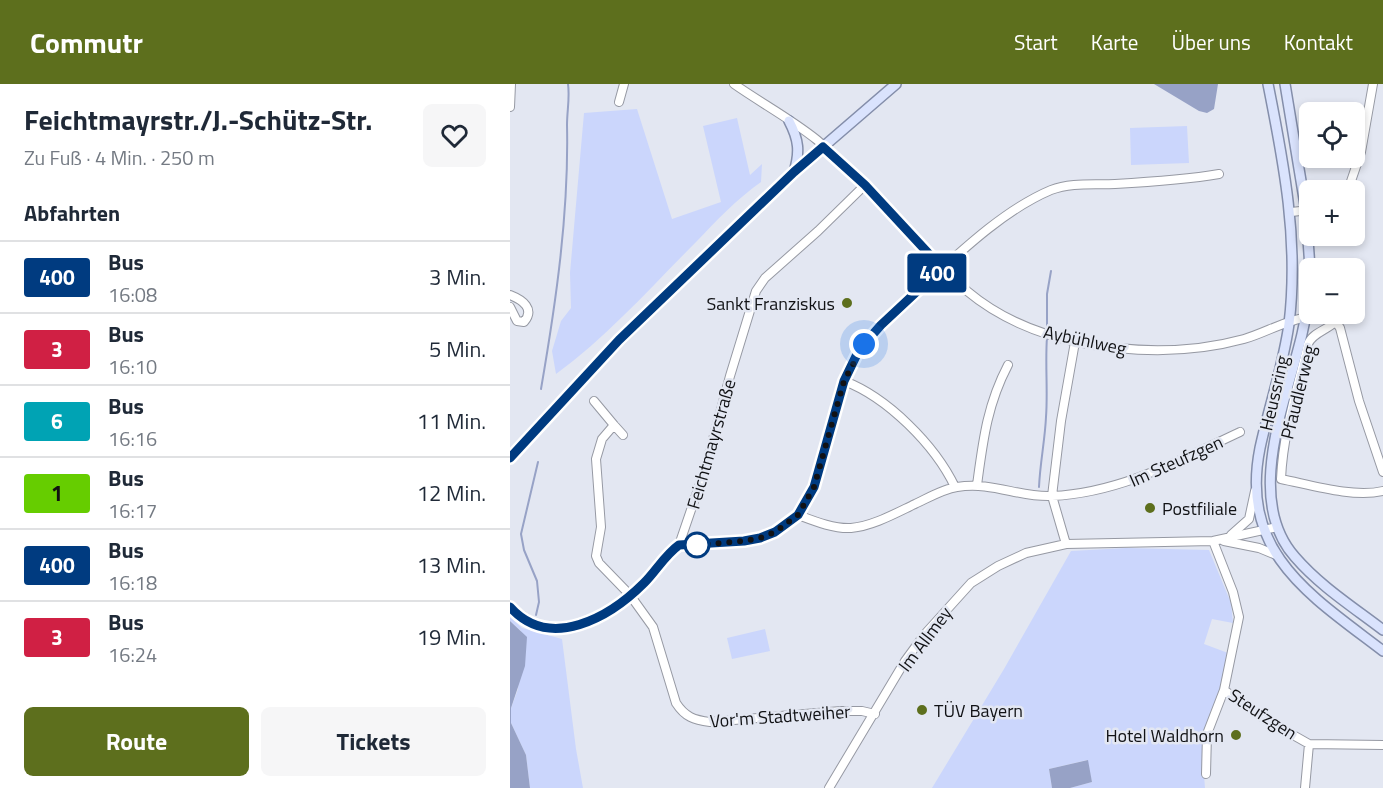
<!DOCTYPE html>
<html lang="de">
<head>
<meta charset="utf-8">
<style>
	:root { --surface:#fff; --page:#f6f6f7; --text:#1f2937; --muted:#747a83; --line:#e0e1e3; --accent:#5d6f1d }
	body { margin:0; font-family:"Titillium Web",sans-serif; background:var(--page); color:var(--text); height:100vh; display:flex; flex-direction:column; font-size:22px; white-space:nowrap }
	* { box-sizing:border-box; margin:0 }
	p { font-size:20px; color:var(--muted) }
	.icon { flex:none; width:33px; height:33px; fill:none; stroke:currentColor; stroke-width:2; stroke-linecap:round; stroke-linejoin:round }
	.map { position:relative; flex:1; overflow:hidden }
	.panel { display:flex; flex-direction:column; background:var(--surface); width:510px }
	.panel>* { flex:none }
	.badge { padding:0 12px; border-radius:4px; font-size:21px; line-height:39px }
	.fabs { position:absolute; left:789px; top:18px; display:grid; gap:12px }
	.fabs a { display:grid; place-items:center; width:66px; height:66px; border-radius:9px; background:var(--surface); box-shadow:0 3px 9px #0003; font-size:30px }
	.you { position:absolute; width:30px; height:30px; margin:-15px; border:4px solid #fff; border-radius:50%; background:#1a73e8; box-shadow:0 0 0 9px #1a73e833 }
	.map>.badge { position:absolute; translate:-50% -50%; box-shadow:0 0 0 3px #fff }
	h2 { padding:0 24px; font-size:22px; line-height:54px }
	.round { display:grid; place-items:center; flex:none; width:63px; height:63px; border-radius:9px; background:var(--page) }
	.overview { display:flex; align-items:center; justify-content:space-between; height:102px; padding:0 24px }
	h1 { font-size:28px; font-weight:700; line-height:45px }
	.primary-button { display:flex; gap:12px; margin-top:auto; padding:12px 24px }
	.primary-button a { flex:1; height:69px; border-radius:9px; background:var(--accent); color:#fff; font-size:24px; font-weight:700; line-height:69px; text-align:center }
	.primary-button a+a { background:var(--page); color:var(--text) }
	ul { padding:0; list-style:none }
	li { display:flex; align-items:center; gap:18px; height:72px; padding:0 24px; border-top:2px solid var(--line) }
	li div { flex:1 }
	li b { display:block; font-size:22px }
	li em { font-style:normal }
	li .badge { min-width:66px; font-weight:700; text-align:center }
	header { display:flex; align-items:center; gap:36px; box-sizing:border-box; height:84px; padding:0 30px; background:var(--accent); color:#fff }
	header strong { font-size:28px }
	nav { display:flex; gap:33px; margin-inline-start:auto; font-size:21px }
	main { display:flex; flex:1; min-height:0 }
	.map>svg:first-child { display:block }
	.green { fill:#cbd6fc }
	.water { fill:#97a2c6 }
	.lines { fill:none; stroke-linecap:round; stroke-linejoin:round }
	.stream { stroke:#97a2c6; stroke-width:2 }
	.minor-casing { stroke:#9699a3; stroke-width:10 }
	.major-casing { stroke:#848eaa; stroke-width:12 }
	.minor { stroke:#fff; stroke-width:8 }
	.major { stroke:#dae3fd; stroke-width:9 }
	.line-casing { stroke:#fff; stroke-width:14 }
	.line { stroke:#003b80; stroke-width:9 }
	.walk { stroke:#111215; stroke-width:6; stroke-dasharray:0 10.8 }
	.poi-dot { fill:#5d6f1d; stroke:#e3e7f2; stroke-width:2 }
	.stop-dot { fill:#fff; stroke:#003b80; stroke-width:3 }
	.labels { text-anchor:middle; dominant-baseline:central; stroke-width:5; stroke-linejoin:round; paint-order:stroke }
	.poi-label { font-size:18px; fill:#111215; stroke:#e3e7f2; text-anchor:end }
	.street-label { font-size:18px; fill:#111215; stroke:#e3e7f2 }
</style>
</head>
<body>
<header>
<strong>Commutr</strong>
<nav><a>Start</a><a>Karte</a><a>Über uns</a><a>Kontakt</a></nav>
</header>
<main>
<section class="panel">
<div class="overview"><div><h1>Feichtmayrstr./J.-Schütz-Str.</h1><p>Zu Fuß · 4 Min. · 250 m</p></div><a class="round"><svg class="icon" aria-label="heart" viewBox="0 0 24 24"><path d="M12 20l-8-8c-3-5 5-10 8-4 3-6 11-1 8 4z"/></svg></a></div>
<h2>Abfahrten</h2>
<ul>
<li><span class="badge" style="background:#003b80;color:#fff">400</span><div><b>Bus</b><p>16:08</p></div><em>3 Min.</em></li>
<li><span class="badge" style="background:#d02044;color:#fff">3</span><div><b>Bus</b><p>16:10</p></div><em>5 Min.</em></li>
<li><span class="badge" style="background:#00a3b4;color:#fff">6</span><div><b>Bus</b><p>16:16</p></div><em>11 Min.</em></li>
<li><span class="badge" style="background:#66cd00;color:#111">1</span><div><b>Bus</b><p>16:17</p></div><em>12 Min.</em></li>
<li><span class="badge" style="background:#003b80;color:#fff">400</span><div><b>Bus</b><p>16:18</p></div><em>13 Min.</em></li>
<li><span class="badge" style="background:#d02044;color:#fff">3</span><div><b>Bus</b><p>16:24</p></div><em>19 Min.</em></li>
</ul>
<div class="primary-button"><a>Route</a><a>Tickets</a></div>
</section>
<div class="map">
<svg width="873" height="704" viewBox="0 0 873 704">
	<rect width="100%" height="100%" fill="#e3e7f2"/>
	<path class="green" d="M127,25l35,110 49,-17 -18,-76 34,-8 13,57 12,-11 -1,18c-24,17 -44,38 -64,59 -46,46 -89,95 -141,133l-4,-23 9,-30 10,-13 -1,-35 14,-160z
		M677,42l2,37 -58,2 -1,-37z
		M616,464l83,2 22,53 2,20 -21,-4 -8,25 24,9 -6,36 -11,28 -7,58 1,13h-135l22,-6 -5,-22 -38,9 3,19h-120l72,-119 67,-118z
		M0,533l12,11 40,11 14,110 7,39h-53l-4,-33 -15,-32v-15l7,-19 3,-58 -11,-10z
		M255,545l5,22 -38,8 -5,-21z"/>
	<path class="water" d="M644,0h64l-4,25 -7,4 -8,-2z
		M0,537l17,16 -2,29 -14,42v15l15,32 4,33h-20z
		M578,676l4,22 -22,6h-18l-3,-19z"/>
	<g class="lines">
		<path class="stream" d="M537,247v-37l4,-23
			M31,305c15,-87 28,-176 26,-264 0,-14 3,-28 1,-41
			M529,403c1,-24 6,-47 7,-70 2,-27 -1,-53 1,-80
			M26,531l3,-13 -2,-21 -13,-31 -3,-16 17,-72"/>
		<defs>
			<path id="minor" d="M224,0c27,19 57,35 83,56 37,31 69,68 102,103 15,17 30,34 48,48 31,26 71,43 110,51 56,11 112,12 167,-3 21,-6 42,-19 64,-22 12,-1 26,0 32,11l19,73 24,71
				M109,18l5,-18
				M0,23l1,-23
				M838,106l13,-38 12,-68
				M781,128l19,-2
				M0,211c13,5 25,14 14,27l-7,-1 -7,-14
				M825,238c-8,8 -23,11 -27,22 -11,45 -25,89 -27,135 30,6 72,19 102,12
				M334,297c43,16 91,64 111,106
				M84,317l20,24
				M113,351l-9,-10 -12,14 -6,20 5,68 -5,29 3,7 31,32 23,32 23,76c9,14 18,17 34,19l131,-11h21l13,3
				M467,401c6,-44 10,-80 31,-120
				M288,431c16,6 36,14 53,13 22,-2 45,-15 64,-24 13,-6 28,-15 42,-17 35,-6 63,11 95,9 68,-3 128,-36 188,-64
				M721,451l18,-16 6,-28
				M703,457l20,51 6,25 -15,73 39,28 46,26 74,1
				M714,457l35,7 17,7
				M556,460l-14,-48 9,-75 14,-79
				M169,461c40,-2 85,2 116,-27 25,-22 37,-103 49,-136 4,-11 9,-23 16,-33 14,-21 36,-38 54,-55 40,-36 87,-83 137,-104 20,-8 43,-5 64,-6 35,-2 69,-4 104,-10
				M0,523l26,18 11,3 14,1 22,-5 32,-17 15,-12 13,-11 36,-39 26,-76 25,-93 26,-85 9,-13 53,-47 47,-46
				M696,690l1,-40 17,-44
				M319,704l76,-127 19,-26 47,-52 27,-17 28,-13 40,-9 147,-3 64,-14
				M795,704l4,-44"/>
			<path id="major" d="M758,0c16,80 31,158 21,240 -6,43 -20,82 -29,124 -21,105 50,147 123,203
				M775,0l21,127 4,57
				M279,37c10,19 11,31 5,51
				M800,200c-2,17 -4,33 -8,50 -15,65 -59,165 -7,223 25,29 58,50 88,73
				M0,374l109,-117 175,-169 102,-88"/>
		</defs>
		<use href="#minor" class="minor-casing"/>
		<use href="#major" class="major-casing"/>
		<use href="#minor" class="minor"/>
		<use href="#major" class="major"/>
	</g>
	<g class="lines">
		<defs>
			<path id="line" d="M0,374l109,-118 175,-168 29,-25 42,38 77,83 -61,57 -22,25 -15,31 -30,106 -16,28 -23,17 -15,6 -16,3 -65,4c-14,10 -23,26 -35,38 -34,34 -94,69 -134,24"/>
		</defs>
		<use href="#line" class="line-casing"/>
		<use href="#line" class="line"/>
		<path class="walk" d="M187,461l47,-4 16,-3 15,-6 23,-17 16,-28 30,-106 20,-37"/>
	</g>
	<g class="poi-dot">
		<circle cx="337" cy="219" r="6"/>
		<circle cx="640" cy="424" r="6"/>
		<circle cx="412" cy="626" r="6"/>
		<circle cx="726" cy="651" r="6"/>
	</g>
	<circle class="stop-dot" cx="187" cy="461" r="12"/>
	<g class="labels">
		<g class="poi-label">
			<text x="325" y="219">Sankt Franziskus</text>
			<text x="652" y="424" text-anchor="start">Postfiliale</text>
			<text x="424" y="626" text-anchor="start">TÜV Bayern</text>
			<text x="714" y="651">Hotel Waldhorn</text>
		</g>
		<g class="street-label">
			<text transform="translate(575 256) rotate(12)">Aybühlweg</text>
			<text transform="translate(788 308) rotate(-76)">Pfaudlerweg</text>
			<text transform="translate(764 309) rotate(-77)">Heussring</text>
			<text transform="translate(201 360) rotate(-74)">Feichtmayrstraße</text>
			<text transform="translate(666 377) rotate(-24)">Im Steufzgen</text>
			<text transform="translate(415 555) rotate(-53)">Im Allmey</text>
			<text transform="translate(753 630) rotate(33)">Steufzgen</text>
			<text transform="translate(270 632) rotate(-4)">Vor'm Stadtweiher</text>
		</g>
	</g>
</svg>
<div class="fabs">
<a><svg class="icon" aria-label="locate" viewBox="0 0 24 24"><circle cx="12" cy="12" r="6"/><path d="M12 2v4M12 18v4M2 12h4M18 12h4"/></svg></a>
<a>+</a>
<a>−</a>
</div>
<div class="you" style="left:354px;top:260px"></div>
<b class="badge" style="left:427px;top:189px;background:#003b80;color:#fff">400</b>
</div>
</main>
</body>
</html>
